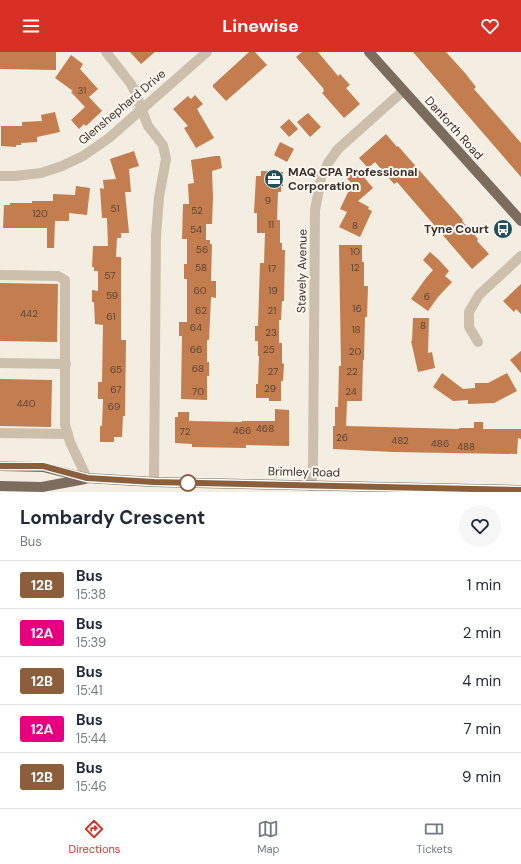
<!DOCTYPE html>
<html lang="en">
<head>
<meta charset="utf-8">
<style>
	:root { --surface:#fff; --page:#f6f6f7; --text:#1f2937; --muted:#747a83; --line:#e0e1e3; --accent:#d93025 }
	body { margin:0; font-family:"DM Sans",sans-serif; background:var(--page); color:var(--text); height:100vh; display:flex; flex-direction:column; font-size:15px; white-space:nowrap }
	* { box-sizing:border-box; margin:0 }
	p { font-size:13px; color:var(--muted) }
	.icon { flex:none; width:22px; height:22px; fill:none; stroke:currentColor; stroke-width:2; stroke-linecap:round; stroke-linejoin:round }
	.map { position:relative; height:440px; overflow:hidden }
	.side { display:flex; flex-direction:column; background:var(--surface); flex:1 }
	.side>* { flex:none }
	.badge { padding:0 8px; border-radius:3px; font-size:14px; line-height:26px }
	.map>.badge { position:absolute; translate:-50% -50%; box-shadow:0 0 0 2px #fff }
	.round { display:grid; place-items:center; flex:none; width:42px; height:42px; border-radius:21px; background:var(--page) }
	.headline { display:flex; align-items:center; justify-content:space-between; height:68px; padding:0 20px }
	h1 { font-size:19px; font-weight:700; line-height:30px }
	ul { padding:0; list-style:none }
	li { display:flex; align-items:center; gap:12px; height:48px; padding:0 20px; border-top:1px solid var(--line) }
	li div { flex:1 }
	li b { display:block; font-size:15px }
	li em { font-style:normal }
	li .badge { min-width:44px; font-weight:700; text-align:center }
	header { display:flex; justify-content:space-between; align-items:center; height:52px; padding:0 20px; background:var(--accent); color:#fff; font-size:18px; font-weight:700 }
	.dock { display:flex; justify-content:space-around; align-items:center; height:56px; border-top:1px solid var(--line); background:var(--surface); font-size:11px; color:var(--muted) }
	.dock a { display:grid; justify-items:center; gap:2px }
	.dock .current { color:var(--accent) }
	.map>svg:first-child { display:block }
	.building { fill:#c47d4e }
	.lines { fill:none; stroke-linecap:round; stroke-linejoin:round }
	.minor { stroke:#ccc0ad; stroke-width:10 }
	.major { stroke:#7c6c5d; stroke-width:10 }
	.line-casing { stroke:#fff; stroke-width:9 }
	.line { stroke:#8b5e3c; stroke-width:6 }
	.stop-dot { fill:#fff; stroke:#8b5e3c; stroke-width:2 }
	.labels { text-anchor:middle; dominant-baseline:central; stroke-width:4; stroke-linejoin:round; paint-order:stroke }
	.number-label { font-size:10px; fill:#5c4534 }
	.street-label { font-size:12px; fill:#3a322b; stroke:#fbf7ee }
	.poi-label { font-size:12px; font-weight:bold; fill:#3a322b; stroke:#fbf7ee; text-anchor:start }
</style>
</head>
<body>
<header><svg class="icon" aria-label="menu" viewBox="0 0 24 24"><path d="M4 6h16M4 12h16M4 18h16"/></svg>Linewise<svg class="icon" aria-label="heart" viewBox="0 0 24 24"><path d="M12 20l-8-8c-3-5 5-10 8-4 3-6 11-1 8 4z"/></svg></header>
<div class="map">
<svg width="521" height="440" viewBox="0 0 521 440">
	<rect width="100%" height="100%" fill="#f3eee1"/>
	<path class="building" d="M0,0h56v18l-56,-1z
		M130,0h25l-14,12z
		M249,0h6l12,13 -41,36 -13,-14v-2z
		M302,0h16l20,24 2,-2 10,11 -4,3 14,16 -16,14 -22,-25 2,-2 -1,-3 -27,-31z
		M413,0h33l19,21 11,14 -2,2 47,54v34z
		M71,3l12,9 -3,5 18,20 -9,8 13,14 -16,15 -2,-2 -5,5 -8,-9 14,-13 -14,-15 2,-1 -18,-13z
		M195,43l8,9 -6,5 17,29 -18,10 -12,-20 4,-2 -15,-17 15,-13 3,3z
		M55,60l5,20 -23,5v5l-16,1v2h-5v2l-15,-1v-20h21v-4l20,-1 -1,-6z
		M308,61l13,14 -11,10 -13,-15z
		M289,67l9,10 -9,8 -9,-10z
		M386,82l11,13 1,-1 65,74 -1,1 16,18 -1,2 12,13 -17,15 -75,-87 -3,2 -19,-22 -7,6 -9,-10z
		M280,90l14,7 -7,13 -13,-7z
		M134,99l5,15 -10,3 2,23h-6l4,41h-8v5h-4l-1,19h5v83h5l-1,76h-2l-1,21h-8v5h-14v-16h2l1,-27h-5v-17h4l1,-57 -8,-1 -1,-22h-2v-12l6,1v-20h-4v-4h-2l1,-21h15l-1,-28h-5l-2,-30 4,1 -1,-9 13,-1 -6,-20z
		M215,104h5l2,12 -10,3 1,26 -1,27h-6v16h4v4h2l-1,37h5v17l-5,-1 -2,43h-2v22h2v14h-2v24l-26,-1 1,-63h-3v-14h8v-43h-3v-15h3v-25h-5l1,-35h6l-1,-20 6,-1 -3,-23z
		M357,117l16,19 -15,13 11,6 -1,2 4,2 -12,26 -21,-10 8,-15 -7,-3 12,-25 -5,-6z
		M261,119l22,1v14h-2v6h-3l-1,28h3v23h2v7h3l-1,51h-2l-1,19h-2v23h3v20l2,1 -1,17h-2v20h-12v-3h-13v-14h2l1,-28h-1v-15h-3v-15h3l2,-63h4l1,-30h-8v-20h-3l2,-37h5z
		M76,134l14,2 -3,27 -18,-2v8h-14l-1,27h-7v-20h-44l1,-23h6v-2h22v-2h21v-7l22,1z
		M339,193h23v17h2v24h4l-1,31h-2l-1,43h-1l-1,41h-15l-1,25 113,3v-1h15v-6h9v7h38v10l-3,-1 -1,16 -124,-2 -60,-3v-23h2v-19h3l1,-41h2z
		M430,200l9,8 10,11 -4,5 7,6 -14,15 -10,14 -17,-12 15,-21 7,-8 -10,-10z
		M0,231l58,1 -1,58 -57,-1z
		M521,232v30l-5,-5 -2,3 -11,-11z
		M413,266h16l-1,35 4,-1 3,16 -17,4 -7,-31h1z
		M521,299v22l-11,-13z
		M442,321l21,16 12,-1v-5h13l19,-10 10,18 -23,12 -26,1v-4l-15,1 -20,-14z
		M0,327l52,1 -1,47 -51,-1z
		M275,357l14,1v36l-43,-1v3l-54,-1v-3l-17,-1v-26h3v-5h11v9l53,1v-1h33z"/>
	<g class="lines">
		<path class="minor" d="M106,0l25,32 4,8 13,34 15,19 3,14 -7,38 -3,39 -2,246
			M0,124h15l26,-3 21,-7 21,-10 26,-18 98,-86
			M0,223l58,1 7,4v145l5,17 17,36
			M478,290l-9,-15v-15l10,-17 42,-39
			M0,311l66,1
			M0,381l68,1
			M311,434l2,-20 2,-256 6,-32 7,-15 10,-14 65,-58"/>
		<path class="major" d="M369,0l152,169
			M0,414l43,1 44,11 67,4 367,8
			M0,434l42,1 43,-8"/>
	</g>
	<g class="lines">
		<defs>
			<path id="line" d="M0,414h43l44,12 67,4 367,8"/>
		</defs>
		<use href="#line" class="line-casing"/>
		<use href="#line" class="line"/>
	</g>
	<defs>
		<symbol id="office-disc" viewBox="-11 -11 22 22"><circle r="9.5" fill="#214f5c" stroke="#fbf7ee"/><path d="M-6-3h4V-5.5h4V-3h4V5H-6ZM-1-4.5V-3h2v-1.5ZM-6 0V1H6V0Z" fill="#fff"/></symbol>
		<symbol id="bus-disc" viewBox="-11 -11 22 22"><circle r="9.5" fill="#214f5c" stroke="#fbf7ee"/><path d="M-5-6H5V4H4V6H2V4H-2V6H-4V4H-5ZM-3.5-4V0h7V-4ZM-3.5 1.2v1.5H-2V1.2ZM2 1.2v1.5H3.5V1.2Z" fill="#fff"/></symbol>
	</defs>
	<g fill-rule="evenodd">
		<use href="#office-disc" x="263" y="116" width="22" height="22"/>
		<use href="#bus-disc" x="492" y="166" width="22" height="22"/>
	</g>
	<circle class="stop-dot" cx="188" cy="431" r="8"/>
	<g class="labels">
		<g class="number-label">
			<text x="82" y="38">31</text>
			<text x="268" y="148">9</text>
			<text x="115" y="156">51</text>
			<text x="197" y="158">52</text>
			<text x="40" y="161">120</text>
			<text x="271" y="172">11</text>
			<text x="355" y="173">8</text>
			<text x="196" y="177">54</text>
			<text x="202" y="197">56</text>
			<text x="355" y="199">10</text>
			<text x="201" y="215">58</text>
			<text x="355" y="215">12</text>
			<text x="272" y="216">17</text>
			<text x="110" y="223">57</text>
			<text x="200" y="238">60</text>
			<text x="273" y="238">19</text>
			<text x="112" y="243">59</text>
			<text x="427" y="244">6</text>
			<text x="357" y="256">16</text>
			<text x="201" y="258">62</text>
			<text x="272" y="258">21</text>
			<text x="29" y="261">442</text>
			<text x="111" y="264">61</text>
			<text x="423" y="273">8</text>
			<text x="196" y="275">64</text>
			<text x="356" y="277">18</text>
			<text x="271" y="280">23</text>
			<text x="196" y="297">66</text>
			<text x="269" y="297">25</text>
			<text x="355" y="299">20</text>
			<text x="198" y="316">68</text>
			<text x="116" y="317">65</text>
			<text x="273" y="319">27</text>
			<text x="352" y="319">22</text>
			<text x="270" y="336">29</text>
			<text x="116" y="337">67</text>
			<text x="198" y="339">70</text>
			<text x="351" y="339">24</text>
			<text x="26" y="351">440</text>
			<text x="114" y="354">69</text>
			<text x="265" y="376">468</text>
			<text x="242" y="378">466</text>
			<text x="185" y="379">72</text>
			<text x="342" y="385">26</text>
			<text x="400" y="388">482</text>
			<text x="440" y="391">486</text>
			<text x="466" y="394">488</text>
		</g>
		<g class="street-label">
			<text transform="translate(122 55) rotate(-40)">Glenshephard Drive</text>
			<text transform="translate(454 76) rotate(48)">Danforth Road</text>
			<text transform="translate(302 219) rotate(-89)">Stavely Avenue</text>
			<text transform="translate(304 420) rotate(1)">Brimley Road</text>
		</g>
		<g class="poi-label">
			<text x="288" y="120">MAQ CPA Professional<tspan x="288" dy="14">Corporation</tspan></text>
			<text x="489" y="177" text-anchor="end">Tyne Court</text>
		</g>
	</g>
</svg>
</div>
<section class="side">
<div class="headline"><div><h1>Lombardy Crescent</h1><p>Bus</p></div><a class="round"><svg class="icon" aria-label="heart" viewBox="0 0 24 24"><path d="M12 20l-8-8c-3-5 5-10 8-4 3-6 11-1 8 4z"/></svg></a></div>
<ul>
<li><span class="badge" style="background:#8b5e3c;color:#fff">12B</span><div><b>Bus</b><p>15:38</p></div><em>1 min</em></li>
<li><span class="badge" style="background:#e6007e;color:#fff">12A</span><div><b>Bus</b><p>15:39</p></div><em>2 min</em></li>
<li><span class="badge" style="background:#8b5e3c;color:#fff">12B</span><div><b>Bus</b><p>15:41</p></div><em>4 min</em></li>
<li><span class="badge" style="background:#e6007e;color:#fff">12A</span><div><b>Bus</b><p>15:44</p></div><em>7 min</em></li>
<li><span class="badge" style="background:#8b5e3c;color:#fff">12B</span><div><b>Bus</b><p>15:46</p></div><em>9 min</em></li>
</ul>
</section>
<nav class="dock">
<a class="current"><svg class="icon" aria-label="directions" viewBox="0 0 24 24"><path d="M12 3l9 9-9 9-9-9zM9 14v-3h6M13 9l2 2-2 2"/></svg>Directions</a>
<a><svg class="icon" aria-label="map" viewBox="0 0 24 24"><path d="M3 6l6-2 6 2 6-2v14l-6 2-6-2-6 2zM9 4v14M15 6v14"/></svg>Map</a>
<a><svg class="icon" aria-label="tickets" viewBox="0 0 24 24"><path d="M3 7h18v10H3zM15 7v10"/></svg>Tickets</a>
</nav>
</body>
</html>
